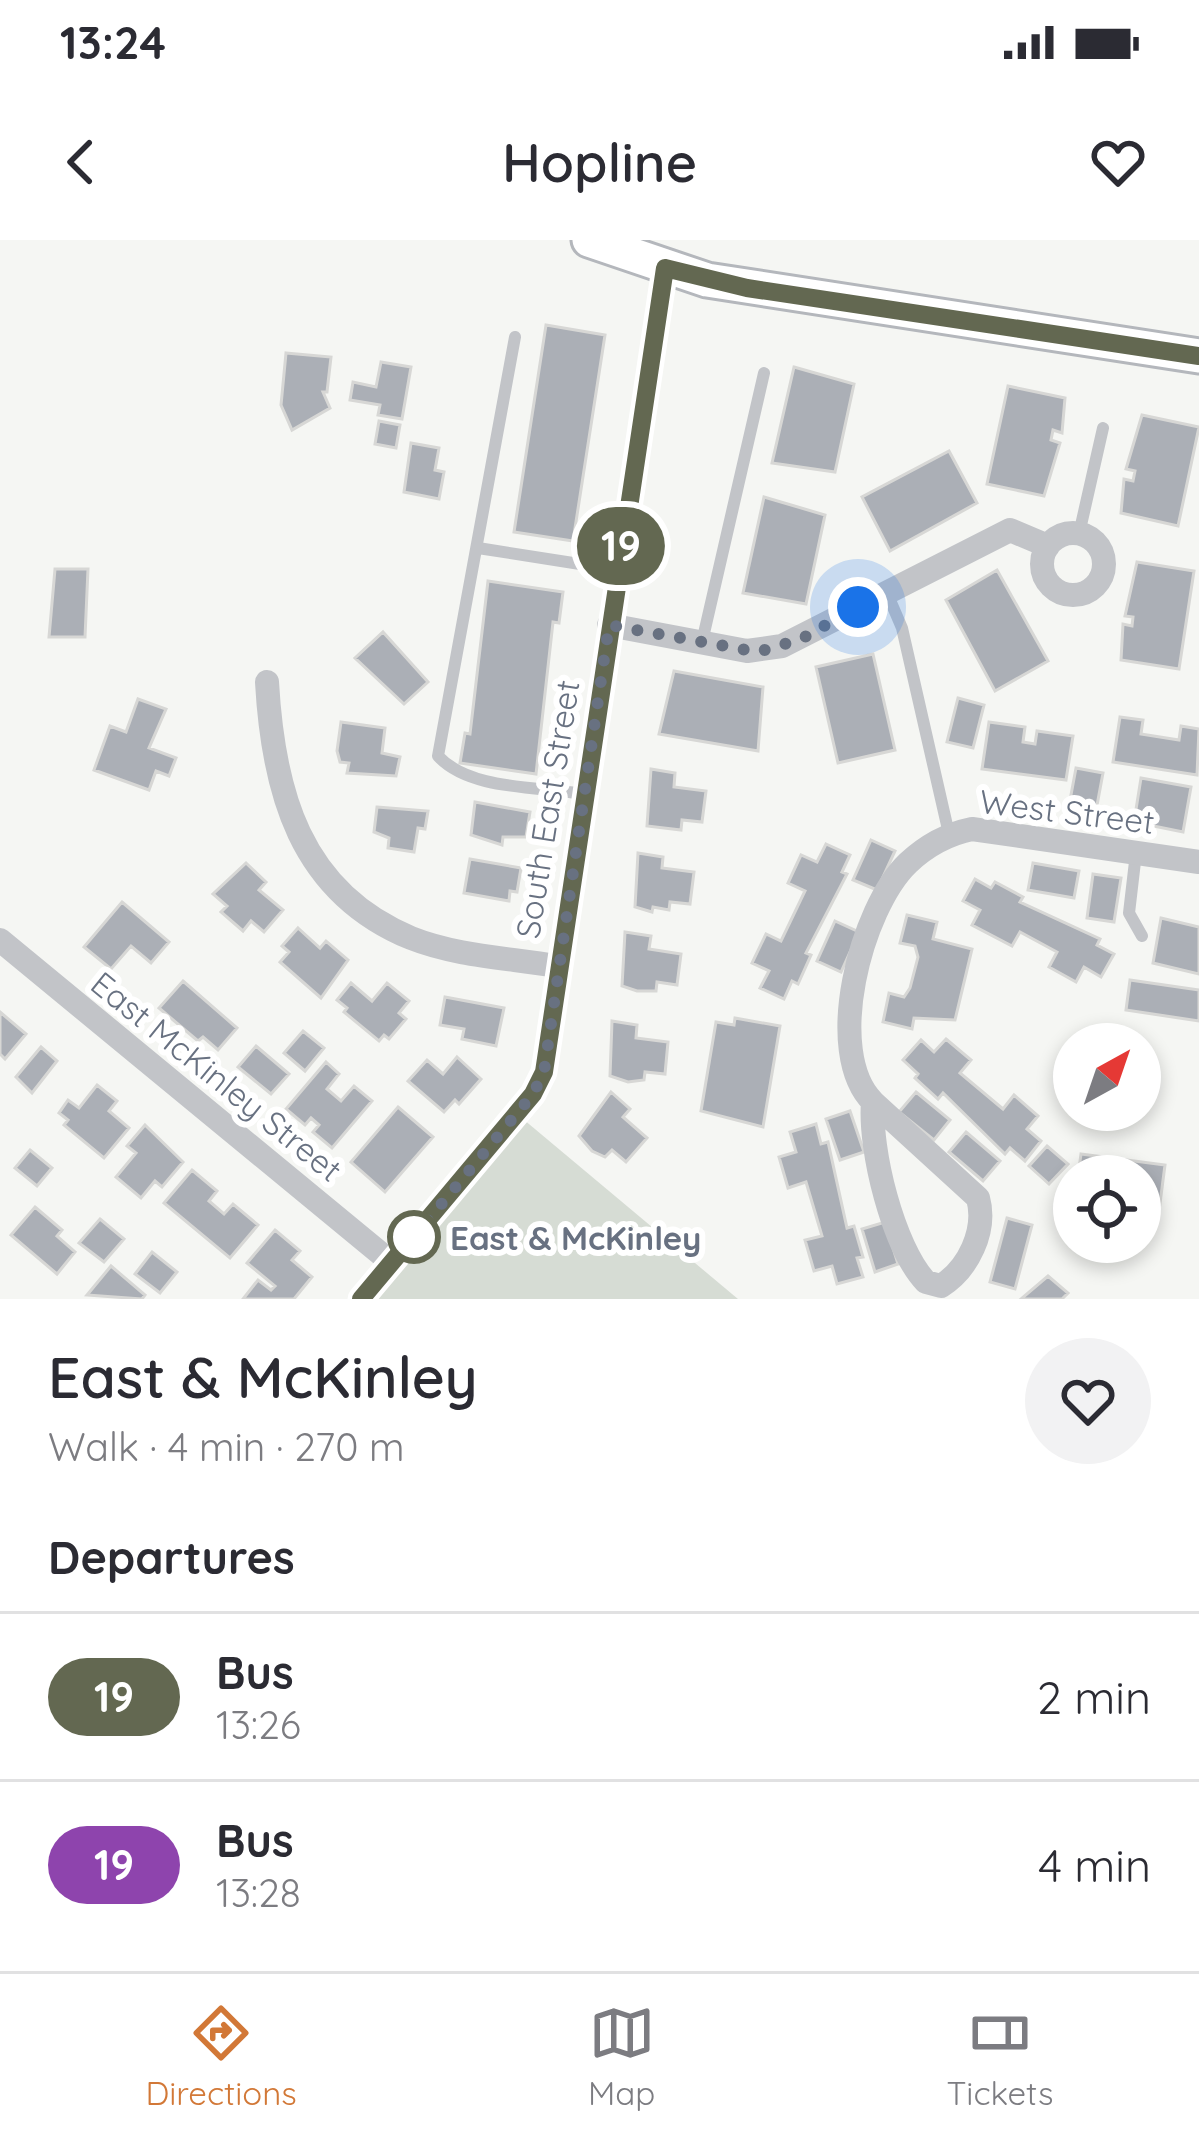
<!DOCTYPE html>
<html lang="en">
<head>
<meta charset="utf-8">
<style>
	:root { --surface:#fff; --page:#f2f2f3; --text:#2b2b33; --muted:#7c7c81; --line:#e1e1e2; --accent:#d27837 }
	body { margin:0; font-family:Quicksand,sans-serif; background:var(--page); color:var(--text); height:100vh; display:flex; flex-direction:column; font-size:45px; white-space:nowrap }
	* { box-sizing:border-box; margin:0 }
	p { font-size:39px; color:var(--muted) }
	.icon { flex:none; width:66px; height:66px; fill:none; stroke:currentColor; stroke-width:2; stroke-linecap:round; stroke-linejoin:round }
	.map { position:relative; height:1059px; overflow:hidden }
	.panel { display:flex; flex-direction:column; background:var(--surface); flex:1 }
	.panel>* { flex:none }
	.badge { padding:0 24px; border-radius:39px; font-size:42px; line-height:78px }
	.needle { width:78px; rotate:40deg }
	.tools { position:absolute; left:1053px; top:783px; display:grid; gap:24px }
	.tools a { display:grid; place-items:center; width:108px; height:108px; border-radius:50%; background:var(--surface); box-shadow:0 6px 18px #0003; font-size:60px }
	.you { position:absolute; width:60px; height:60px; margin:-30px; border:9px solid #fff; border-radius:50%; background:#1a73e8; box-shadow:0 0 0 18px #1a73e833 }
	.map>.badge { position:absolute; translate:-50% -50%; box-shadow:0 0 0 6px #fff }
	h2 { padding:0 48px; font-size:45px; line-height:108px }
	.round { display:grid; place-items:center; flex:none; width:126px; height:126px; border-radius:63px; background:var(--page) }
	.head { display:flex; align-items:center; justify-content:space-between; height:204px; padding:0 48px }
	h1 { font-size:57px; font-weight:600; line-height:90px }
	ul { padding:0; list-style:none }
	li { display:flex; align-items:center; gap:36px; height:168px; padding:0 48px; border-top:3px solid var(--line) }
	li div { flex:1 }
	li b { display:block; font-size:45px }
	li em { font-style:normal }
	li .badge { min-width:132px; font-weight:700; text-align:center }
	.status { display:flex; justify-content:space-between; align-items:center; height:84px; padding:0 60px; background:var(--surface); direction:ltr }
	.status svg { height:33px; fill:currentColor }
	header { display:flex; justify-content:space-between; align-items:center; height:156px; padding:0 48px; background:var(--surface); font-size:54px; font-weight:600 }
	.dock { display:flex; justify-content:space-around; align-items:center; height:168px; border-top:3px solid var(--line); background:var(--surface); font-size:33px; color:var(--muted) }
	.dock a { display:grid; justify-items:center; gap:6px }
	.dock .on { color:var(--accent) }
	.map>svg:first-child { display:block }
	.green { fill:#d6dcd4 }
	.building { fill:#abafb6; stroke:#d7d7d5; stroke-width:3 }
	.lines { fill:none; stroke-linecap:round; stroke-linejoin:round }
	.secondary-casing { stroke:#b4b7bc; stroke-width:39 }
	.lane { stroke:#c2c4c8; stroke-width:12 }
	.street { stroke:#c2c4c8; stroke-width:24 }
	.secondary { stroke:#fff; stroke-width:33 }
	.line-casing { stroke:#fff; stroke-width:27 }
	.line { stroke:#636851; stroke-width:18 }
	.walk { stroke:#687181; stroke-width:12; stroke-dasharray:0 21.6 }
	.stop-dot { fill:#fff; stroke:#636851; stroke-width:6 }
	.labels { text-anchor:middle; dominant-baseline:central; stroke-width:12; stroke-linejoin:round; paint-order:stroke }
	.street-label { font-size:33px; fill:#687181; stroke:#fff }
	.stop-label { font-size:33px; font-weight:bold; fill:#687181; stroke:#fff; text-anchor:start }
</style>
</head>
<body>
<div class="status"><b>13:24</b><svg viewBox="0 0 49 12"><path d="M0 12V9h3v3zM5 12V6h3v6zM10 12V3h3v9zM15 12V0h3v12zM26 1h20v11H26zM47 4h2v5h-2z"/></svg></div>
<header><svg class="icon" aria-label="back" viewBox="0 0 24 24"><path d="M15 5l-7 7 7 7"/></svg>Hopline<svg class="icon" aria-label="heart" viewBox="0 0 24 24"><path d="M12 20l-8-8c-3-5 5-10 8-4 3-6 11-1 8 4z"/></svg></header>
<div class="map">
<svg width="1199" height="1059" viewBox="0 0 1199 1059">
	<rect width="100%" height="100%" fill="#f5f6f3"/>
	<path class="green" d="M517,874l221,185h-378z"/>
	<path class="building" d="M546,85l59,10 -32,206 -59,-9z
		M286,113l45,4 -4,35h-4l7,16 -38,22 -11,-25z
		M381,122l30,5 -9,52 -24,-4 2,-10 -30,-5 3,-18 23,5z
		M794,127l60,17 -19,88 -63,-9z
		M1008,146l57,12 -3,35 -9,-3 -2,10 9,3 -16,53 -57,-12z
		M1142,175l57,12 -21,99 -57,-13 3,-34 9,2 2,-10 -9,-2z
		M379,181l21,4 -4,23 -21,-4z
		M411,203l28,5 -4,22 9,2 -5,27 -35,-7z
		M949,211l28,52 -87,48 -28,-54z
		M764,257l61,18 -19,89 -63,-11z
		M1137,322l57,9 -15,98 -58,-9 2,-36 9,2 1,-9 -8,-1z
		M55,329h33l-3,68h-36z
		M997,330l51,91 -53,30 -49,-91z
		M488,341l75,11 -4,31 -6,-1 -17,152 -76,-11 5,-30 5,1z
		M383,392l45,50 -24,22 -49,-46z
		M873,414l22,96 -57,13 -22,-96z
		M674,431l89,16 -5,64 -99,-17z
		M958,458l26,7 -11,43 -26,-6z
		M138,459l28,10 -17,39 27,10 -7,18 -13,-5 -7,19 -55,-20 16,-44 16,6z
		M1120,477l23,3 -2,14 38,6 2,-14 18,3 -2,46 -84,-13z
		M341,482l44,6 -3,25 18,4 -4,19 -49,-3 2,-10 -9,-1 -3,-11z
		M989,482l36,5 -2,15 12,2 2,-13 36,5 -7,44 -84,-11z
		M1076,528l27,5 -8,43 -27,-5z
		M651,529l24,4 -1,14 32,4 -4,31 -20,-2 -1,10 -34,-4z
		M1141,538l50,9 -8,45 -49,-10z
		M475,562l55,10 -4,25h-23l-1,8 -31,-10z
		M377,567l51,4 -3,18 -7,-1 -4,24 -26,-4 1,-10 -15,-6z
		M871,600l24,11 -18,39 -24,-10z
		M826,604l24,11 -8,17 5,2 -41,79 5,2 -13,29 -6,-3 -8,18 -24,-11 9,-17 -17,-8 14,-29 15,7 24,-50 -17,-8 13,-28 16,7z
		M638,613l25,4 -1,11 32,4 -4,32 -20,-2 -1,8 -16,-3 -1,5 -17,-5z
		M470,619l51,9 -4,24 -7,-1 -1,10 -45,-8z
		M246,623l20,19 -7,8 24,20 -19,22 -13,-11 -8,10 -22,-19 6,-6 -14,-12z
		M1033,623l46,8 -5,27 -46,-8z
		M1093,634l28,4 -7,44 -27,-4z
		M975,639l16,9 4,-6 28,15 -3,5 80,37 -3,6 17,9 -13,23 -17,-10 -8,15 -27,-15 8,-15 -37,-20 -8,14 -40,-21 8,-15 -17,-9z
		M122,662l47,40 -18,21 -20,-17 -20,23 -27,-22z
		M907,675l30,7 -4,17 39,10 -17,71 -41,-2 -2,11 -29,-7 6,-29 15,4 6,-9 8,-31 -3,-11 -15,-3z
		M1161,678l38,9v47l-46,-11z
		M835,681l24,11 -18,40 -24,-11z
		M298,688l22,20 6,-7 22,19 -27,38 -41,-36 9,-10 -7,-6z
		M625,692l26,4 -2,13 32,5 -4,31 -20,-3 -1,9h-19l-15,-5z
		M1130,740l69,10v31l-73,-11z
		M183,741l54,47 -19,22 -15,-13 -5,4 -39,-33z
		M351,743l21,18 15,-18 22,18 -10,12 7,6 -17,20 -5,-4 -5,6 -35,-29 3,-4 -10,-8z
		M445,757l59,11 -8,38 -34,-7 2,-10 -24,-4z
		M0,772l26,22 -21,25 -5,-5z
		M735,778l45,8 -17,101 -62,-16 15,-89 18,3z
		M612,781l25,4 -1,13 32,4 -3,32 -20,-2 -1,8 -16,2 -18,-6z
		M303,791l21,17 -19,23 -21,-18z
		M946,799l25,21 -11,13 43,36 11,-14 24,21 -11,13 14,12 -16,20 -15,-13 -5,6 -62,-61 -5,6 -23,-21 3,-4 -15,-14 18,-20 13,12z
		M256,806l33,28 -18,20 -33,-27z
		M41,807l16,14 -25,32 -16,-16z
		M457,817l24,22 -22,25 -4,-4 -11,12 -36,-31 19,-21 16,14z
		M326,822l13,12 -12,15 14,12 13,-15 18,15 -40,47 -19,-16 6,-7 -8,-7 -6,7 -19,-16z
		M97,845l20,16 -8,10 20,17 -25,30 -40,-33 4,-5 -9,-7 9,-13 11,8z
		M611,852l19,17 -7,8 24,21 -21,24 -14,-12 -7,7 -13,-6 -13,-15z
		M916,852l34,28 -16,20 -35,-28z
		M398,867l35,30 -48,55 -34,-30z
		M850,871l14,41 -24,8 -14,-41z
		M816,884l5,20 7,-2 19,86 7,-2 9,31 -6,1 6,19 -26,7 -5,-18 -18,5 -9,-31 17,-4 -16,-54 -18,6 -9,-31 17,-5 -6,-20z
		M145,885l38,37 -21,25 -7,-6 -14,17 -25,-21 20,-24 -9,-7z
		M966,892l34,29 -17,20 -34,-29z
		M1047,906l21,18 -19,20 -20,-18z
		M30,910l22,18 -15,18 -22,-18z
		M1081,914l84,11 -6,46 -19,-2v-33h-62z
		M192,930l25,21 -8,10 15,13 9,-10 25,21 -28,33 -66,-55z
		M35,967l27,23 -5,6 18,16 -18,22 -46,-39z
		M1007,978l25,7 -17,64 -25,-7z
		M100,979l24,20 -20,23 -25,-19z
		M885,982l13,42 -23,8 -13,-43z
		M275,990l25,21 -8,9 20,17 -18,22h-51l15,-19 13,10 4,-4 -28,-23z
		M152,1012l25,20 -17,21 -25,-19z
		M111,1026l34,29 -3,4 -55,-4z
		M1048,1036l20,17 -6,6h-41z"/>
	<g class="lines">
		<defs>
			<path id="secondary" d="M589,0l118,40 492,76"/>
		</defs>
		<use href="#secondary" class="secondary-casing"/>
		<path class="lane" d="M515,97l-77,419c32,35 102,30 145,38
			M1079,294l24,-106
			M478,308l140,22
			M887,353l15,35 47,206
			M702,402l62,-269
			M1136,613l-7,60 13,23"/>
		<path class="street" d="M1042 324a31 31 0 1 1 62 0a31 31 0 1 1-62 0Z
			M609,385l138,26 35,-5 228,-116 38,16
			M267,442c6,108 32,210 144,256 45,18 98,20 145,28
			M0,700l392,323
			M873,862c-50,-50 -12,-194 35,-239 18,-17 40,-29 64,-34l227,33
			M873,862l105,96c9,33 -10,71 -37,88l-15,-4c-33,-35 -57,-133 -53,-180z
			M361,1059l172,-205 11,-22 121,-804"/>
		<use href="#secondary" class="secondary"/>
	</g>
	<g class="lines">
		<defs>
			<path id="line" d="M361,1059l172,-205 11,-22 121,-804 82,20 452,68"/>
		</defs>
		<use href="#line" class="line-casing"/>
		<use href="#line" class="line"/>
		<path class="walk" d="M414,997l119,-143 11,-22 65,-447 149,27 43,-13 57,-32"/>
	</g>
	<circle class="stop-dot" cx="414" cy="997" r="24"/>
	<g class="labels">
		<g class="street-label">
			<text transform="translate(547 569) rotate(-81)">South East Street</text>
			<text transform="translate(1067 571) rotate(7)">West Street</text>
			<text transform="translate(217 836) rotate(39)">East McKinley Street</text>
		</g>
		<g class="stop-label">
			<text x="450" y="997">East &amp; McKinley</text>
		</g>
	</g>
</svg>
<div class="tools">
<a><svg class="needle" viewBox="-14 -14 28 28"><path d="M0-13l5 13h-10z" fill="#e53935"/><path d="M0 13l5-13h-10z" fill="#7c7c81"/></svg></a>
<a><svg class="icon" aria-label="locate" viewBox="0 0 24 24"><circle cx="12" cy="12" r="6"/><path d="M12 2v4M12 18v4M2 12h4M18 12h4"/></svg></a>
</div>
<div class="you" style="left:858px;top:367px"></div>
<b class="badge" style="left:621px;top:306px;background:#636851;color:#fff">19</b>
</div>
<section class="panel">
<div class="head"><div><h1>East &amp; McKinley</h1><p>Walk · 4 min · 270 m</p></div><a class="round"><svg class="icon" aria-label="heart" viewBox="0 0 24 24"><path d="M12 20l-8-8c-3-5 5-10 8-4 3-6 11-1 8 4z"/></svg></a></div>
<h2>Departures</h2>
<ul>
<li><span class="badge" style="background:#636851;color:#fff">19</span><div><b>Bus</b><p>13:26</p></div><em>2 min</em></li>
<li><span class="badge" style="background:#8e44ad;color:#fff">19</span><div><b>Bus</b><p>13:28</p></div><em>4 min</em></li>
</ul>
</section>
<nav class="dock">
<a class="on"><svg class="icon" aria-label="directions" viewBox="0 0 24 24"><path d="M12 3l9 9-9 9-9-9zM9 14v-3h6M13 9l2 2-2 2"/></svg>Directions</a>
<a><svg class="icon" aria-label="map" viewBox="0 0 24 24"><path d="M3 6l6-2 6 2 6-2v14l-6 2-6-2-6 2zM9 4v14M15 6v14"/></svg>Map</a>
<a><svg class="icon" aria-label="tickets" viewBox="0 0 24 24"><path d="M3 7h18v10H3zM15 7v10"/></svg>Tickets</a>
</nav>
</body>
</html>
